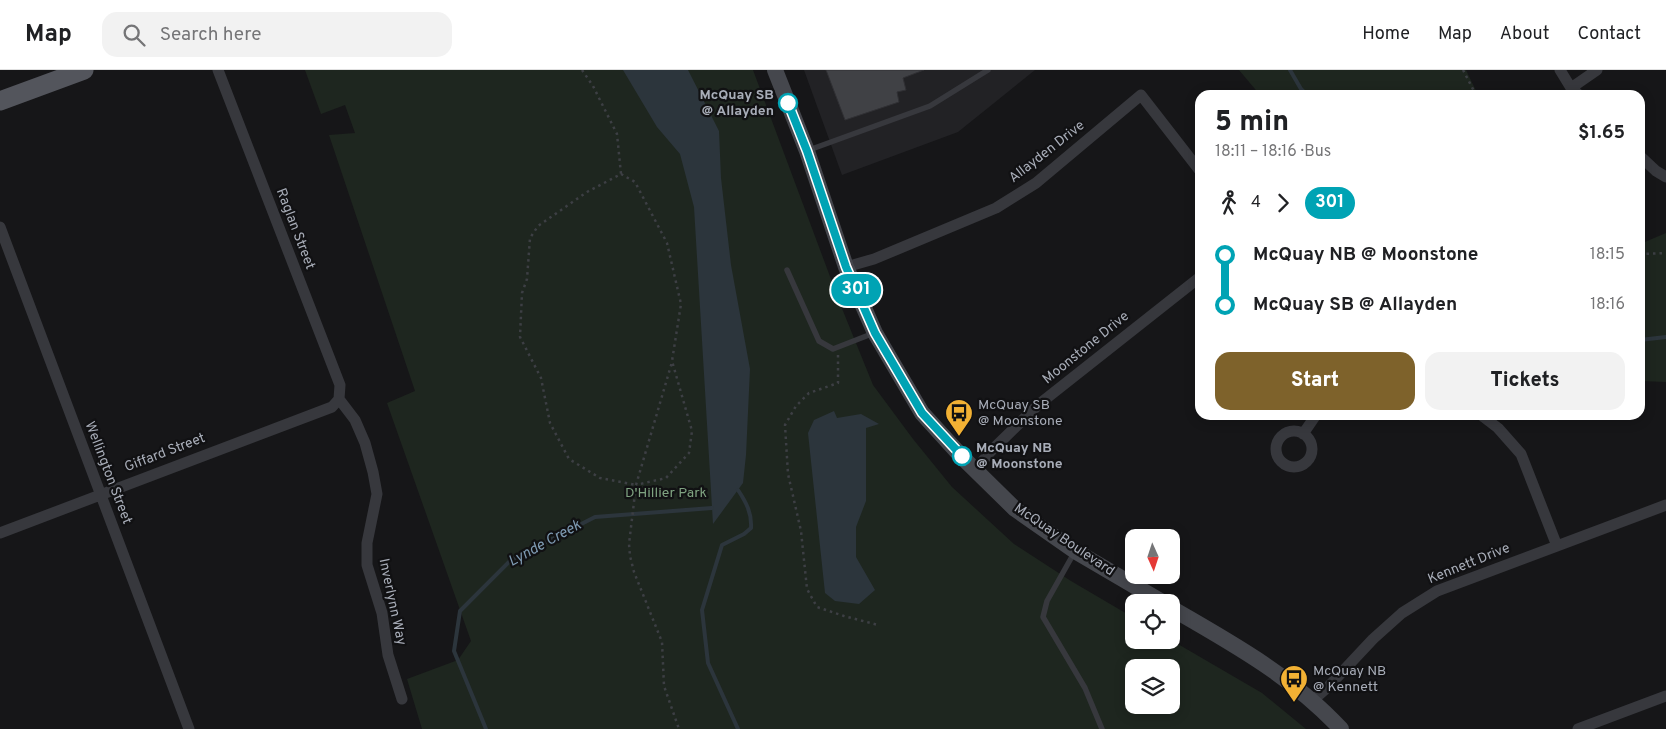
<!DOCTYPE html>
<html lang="en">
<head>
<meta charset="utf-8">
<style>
	:root { --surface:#fff; --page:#f2f2f2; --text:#202124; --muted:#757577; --line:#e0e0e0; --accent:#7e622b }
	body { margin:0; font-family:Overpass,sans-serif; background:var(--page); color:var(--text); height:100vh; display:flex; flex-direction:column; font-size:19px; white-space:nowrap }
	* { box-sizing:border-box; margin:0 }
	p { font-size:16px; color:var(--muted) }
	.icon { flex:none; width:28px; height:28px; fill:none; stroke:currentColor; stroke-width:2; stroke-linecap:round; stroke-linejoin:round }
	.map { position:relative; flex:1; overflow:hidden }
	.side { position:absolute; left:1195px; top:20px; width:450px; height:330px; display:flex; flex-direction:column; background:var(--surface); border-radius:15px; box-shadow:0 2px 12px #0003 }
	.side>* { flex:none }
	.badge { padding:0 10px; border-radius:16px; font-size:18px; line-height:32px }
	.needle { width:32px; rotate:177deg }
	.tools { position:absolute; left:1125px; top:459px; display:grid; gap:10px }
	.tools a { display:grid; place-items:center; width:55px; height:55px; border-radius:10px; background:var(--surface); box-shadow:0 2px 12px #0003; font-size:25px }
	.map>.badge { position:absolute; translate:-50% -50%; box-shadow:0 0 0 2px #fff }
	.legs { display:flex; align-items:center; gap:8px; height:55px; padding:0 20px; font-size:16px }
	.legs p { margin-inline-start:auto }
	.head { display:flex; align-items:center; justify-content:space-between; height:85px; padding:0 20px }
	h1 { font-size:28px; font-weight:800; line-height:38px }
	.action { display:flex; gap:10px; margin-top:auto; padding:10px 20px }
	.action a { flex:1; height:58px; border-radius:15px; background:var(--accent); color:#fff; font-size:20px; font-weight:800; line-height:58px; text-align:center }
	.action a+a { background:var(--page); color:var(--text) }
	ul { padding:0 20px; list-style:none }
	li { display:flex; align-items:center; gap:18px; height:50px; font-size:19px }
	li i { display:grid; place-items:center; width:8px; height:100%; margin:0 6px; background:currentColor }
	li i::after { content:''; width:12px; height:12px; margin:-6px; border:4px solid; border-radius:50%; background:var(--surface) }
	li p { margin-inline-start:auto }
	li:first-child i { background:linear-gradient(#0000 50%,currentColor 0) }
	li:last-child i { background:linear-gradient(currentColor 50%,#0000 0) }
	header { display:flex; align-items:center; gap:30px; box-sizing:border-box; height:70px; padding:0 25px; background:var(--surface); border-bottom:1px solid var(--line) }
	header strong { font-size:24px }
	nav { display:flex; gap:28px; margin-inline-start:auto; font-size:18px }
	.search { width:350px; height:45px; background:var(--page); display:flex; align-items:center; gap:12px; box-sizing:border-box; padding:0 18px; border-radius:15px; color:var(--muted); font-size:19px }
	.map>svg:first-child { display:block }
	.built { fill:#222225 }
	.green { fill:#1e261f; fill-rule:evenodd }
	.water { fill:#2c353c }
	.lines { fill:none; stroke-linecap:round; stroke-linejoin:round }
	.stream { stroke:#2c353c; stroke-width:4 }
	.building { fill:#404145; stroke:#303034 }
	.path { stroke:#3d3f44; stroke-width:2.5; stroke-dasharray:2.5 4; stroke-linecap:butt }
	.lane { stroke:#37383d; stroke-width:5.5 }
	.street { stroke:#37383d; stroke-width:11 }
	.secondary { stroke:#45474d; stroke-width:16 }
	.primary { stroke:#53555c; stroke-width:19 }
	.line-1-casing { stroke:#fff; stroke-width:11 }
	.line-1 { stroke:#00a3b4; stroke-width:8 }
	.stop-1-dot { fill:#fff; stroke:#00a3b4; stroke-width:2.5 }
	.labels { text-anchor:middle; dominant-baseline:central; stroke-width:4.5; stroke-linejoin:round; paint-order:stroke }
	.stop-label { font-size:14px; font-weight:bold; fill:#a8adb8; stroke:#111113; text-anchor:end }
	.street-label { font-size:14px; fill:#a8adb8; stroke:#111113 }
	.poi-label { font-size:14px; fill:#a8adb8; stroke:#111113; text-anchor:start }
	.park-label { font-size:14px; fill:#7fa381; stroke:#111113 }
	.water-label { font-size:15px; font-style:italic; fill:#7f9bb3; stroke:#111113 }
</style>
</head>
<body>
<header>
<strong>Map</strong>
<div class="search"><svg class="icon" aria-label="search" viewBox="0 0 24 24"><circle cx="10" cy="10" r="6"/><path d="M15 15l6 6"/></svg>Search here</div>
<nav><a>Home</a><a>Map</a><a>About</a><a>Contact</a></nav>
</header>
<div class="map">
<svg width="1666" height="659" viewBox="0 0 1666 659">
	<rect width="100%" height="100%" fill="#161618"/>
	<path class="built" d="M804,0h231l-77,62 -116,43z"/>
	<path class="green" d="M305,0h448l88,236 32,79 40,54 39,48 62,57 57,37 63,37v22h37l91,53 44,36h-884l-15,-50 51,-19 13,-19 -84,-238 28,-12 -86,-256 26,-2 -10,-28 -24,9zM1134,598h37v37h-37z
		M1239,0h227l12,25h-218z
		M1666,163v149l-26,-1v-137z"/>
	<path class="water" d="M623,0h65l31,61 2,47 10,87 19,104 -4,86 -3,28 -30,41 -19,-317 -14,-53 -23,-27z
		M834,341l3,7 24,-4 18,10 -13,4v73l-10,26v30l19,33 -16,14 -24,-3 -10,-8 -17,-160 6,-13z"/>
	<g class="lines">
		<path class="stream" d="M1290,0l11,19 6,6
			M1640,270l26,-3
			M486,659l-32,-78 6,-40 51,-51 84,-43 117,-9
			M738,659l-30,-66 -6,-53 20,-65 22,-11 7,-6c1,-15 -5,-26 -13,-38"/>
	</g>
	<path class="building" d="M826,0h98l-21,8 3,12 -9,2 2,10 -54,18z"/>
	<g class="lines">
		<path class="path" d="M582,0l11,16 24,48 4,40 -34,18 -49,34 -8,12 -3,41 -5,14 -2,44 21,41 9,45 19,36 31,19 36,7 -7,59 1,12 4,16 28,70 2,44 15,43
			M1463,0l13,25
			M621,104l14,8 32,61 14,61 -9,57 20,70 -3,22 -23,25 -30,7
			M1640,184l26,-1
			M838,285v28l-29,10 -13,13 -11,19 3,49 13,57 6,58 10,18 27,9 34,9
			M636,415l36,-123"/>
		<path class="lane" d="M809,80l121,-44 58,-36
			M787,200l32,71 14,8 41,-16
			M1074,483l-27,48 -4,16 42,71 17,41"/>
		<path class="street" d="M218,0l122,315 -1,14
			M1560,0l11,18 8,7
			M1571,18l26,-18
			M1640,86l16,15 10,6
			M0,157l189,502
			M846,197l28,-8 122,-51 40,-25 105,-88 59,76
			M339,329l16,21 10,23 8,29 4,22 -10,49v22l15,48 6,42 14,44
			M1481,345l17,13 23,26 36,92
			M1276 379a18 18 0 1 1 36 0a18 18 0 1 1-36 0Z
			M1303,364l13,-19
			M975,400l16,-19 47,-46 162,-128
			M0,463l332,-126 7,-8
			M1313,630l16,-14 44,-47 29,-26 35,-22 229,-86
			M1578,659l88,-33"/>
		<path class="secondary" d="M775,0l32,81 39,116 29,66 47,80 40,44 53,52 60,42 87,51
			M1171,538c61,35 122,69 170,121"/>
		<path class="primary" d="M0,31l84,-31"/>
	</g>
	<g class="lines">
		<defs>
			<path id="line-1" d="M788,33l19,48 39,116 29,66 47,80 40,43"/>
		</defs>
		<use href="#line-1" class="line-1-casing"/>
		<use href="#line-1" class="line-1"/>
	</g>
	<defs>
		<symbol id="bus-pin" viewBox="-11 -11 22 30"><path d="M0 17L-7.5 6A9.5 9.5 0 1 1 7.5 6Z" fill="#f2b134" stroke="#111113"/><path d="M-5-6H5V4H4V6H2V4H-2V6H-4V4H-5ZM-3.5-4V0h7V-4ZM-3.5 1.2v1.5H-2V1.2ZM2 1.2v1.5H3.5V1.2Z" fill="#111"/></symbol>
	</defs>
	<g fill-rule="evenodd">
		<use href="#bus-pin" x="943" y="327" width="32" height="43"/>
		<use href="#bus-pin" x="1278" y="593" width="32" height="43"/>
	</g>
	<g class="stop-1-dot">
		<circle cx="788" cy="33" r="9"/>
		<circle cx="962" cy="386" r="9"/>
	</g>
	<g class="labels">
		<g class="stop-label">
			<text x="774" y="25">McQuay SB<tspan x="774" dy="16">@ Allayden</tspan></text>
			<text x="976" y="378" text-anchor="start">McQuay NB<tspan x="976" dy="16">@ Moonstone</tspan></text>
		</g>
		<g class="street-label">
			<text transform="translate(1047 82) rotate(-38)">Allayden Drive</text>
			<text transform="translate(295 159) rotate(69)">Raglan Street</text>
			<text transform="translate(1086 278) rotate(-39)">Moonstone Drive</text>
			<text transform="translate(165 383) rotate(-21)">Giffard Street</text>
			<text transform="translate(108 403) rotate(69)">Wellington Street</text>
			<text transform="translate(1064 470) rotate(34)">McQuay Boulevard</text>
			<text transform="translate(1469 494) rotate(-22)">Kennett Drive</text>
			<text transform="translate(392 532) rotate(78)">Inverlynn Way</text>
		</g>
		<g class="poi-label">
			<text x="978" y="335">McQuay SB<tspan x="978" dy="16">@ Moonstone</tspan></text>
			<text x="1313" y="601">McQuay NB<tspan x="1313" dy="16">@ Kennett</tspan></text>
		</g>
		<g class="park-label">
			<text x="666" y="423">D'Hillier Park</text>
		</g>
		<g class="water-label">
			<text transform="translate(545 474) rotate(-29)">Lynde Creek</text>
		</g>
	</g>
</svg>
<div class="tools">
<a><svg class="needle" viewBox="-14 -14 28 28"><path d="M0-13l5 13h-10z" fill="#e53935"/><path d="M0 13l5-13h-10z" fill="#757577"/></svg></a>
<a><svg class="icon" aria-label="locate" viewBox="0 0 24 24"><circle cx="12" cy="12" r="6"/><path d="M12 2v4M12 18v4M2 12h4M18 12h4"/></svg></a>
<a><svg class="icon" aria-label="layers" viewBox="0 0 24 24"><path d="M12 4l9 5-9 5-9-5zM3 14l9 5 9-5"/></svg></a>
</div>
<b class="badge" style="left:856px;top:220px;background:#00a3b4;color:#fff">301</b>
<section class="side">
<div class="head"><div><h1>5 min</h1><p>18:11 – 18:16 · Bus</p></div><b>$1.65</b></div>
<div class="legs"><svg class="icon" aria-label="walk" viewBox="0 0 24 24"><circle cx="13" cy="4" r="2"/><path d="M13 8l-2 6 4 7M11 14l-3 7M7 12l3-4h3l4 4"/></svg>4<svg class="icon" aria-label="forward" viewBox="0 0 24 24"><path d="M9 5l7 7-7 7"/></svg><b class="badge" style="background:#00a3b4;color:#fff">301</b></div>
<ul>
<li><i style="color:#00a3b4"></i><b>McQuay NB @ Moonstone</b><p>18:15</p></li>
<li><i style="color:#00a3b4"></i><b>McQuay SB @ Allayden</b><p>18:16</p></li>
</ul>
<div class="action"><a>Start</a><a>Tickets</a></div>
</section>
</div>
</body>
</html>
